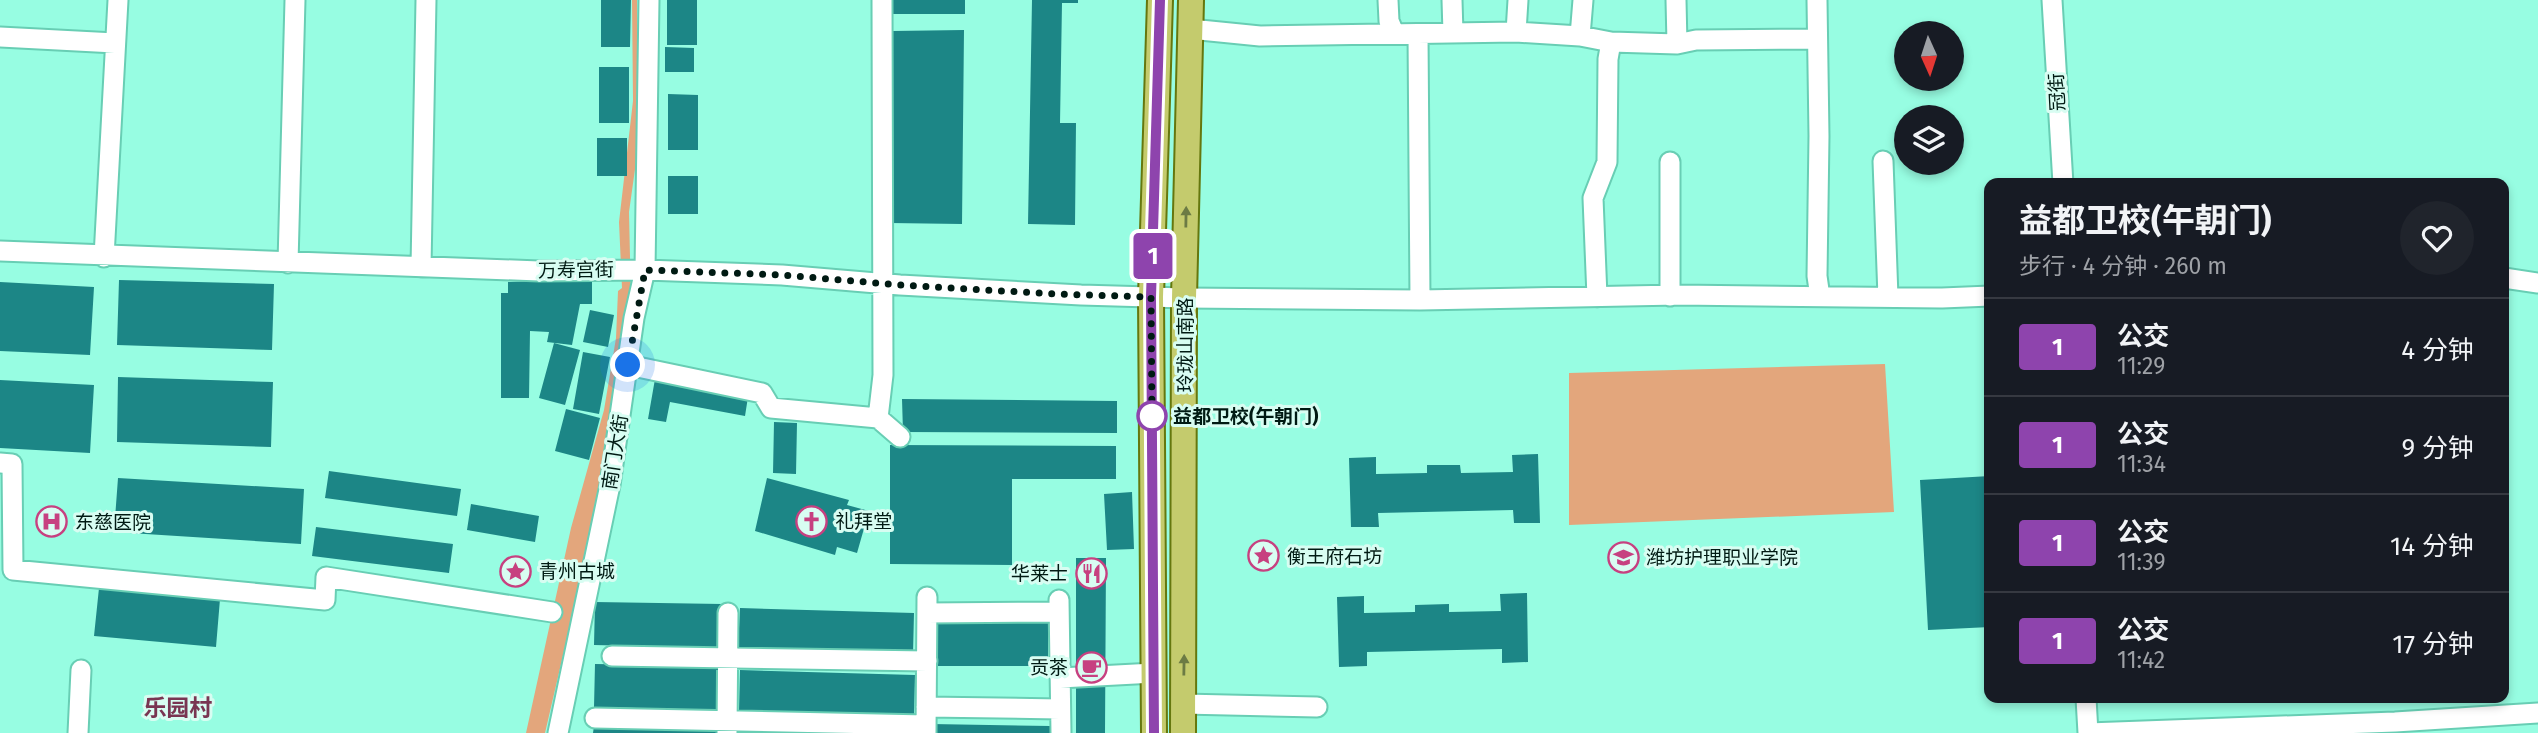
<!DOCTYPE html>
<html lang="zh">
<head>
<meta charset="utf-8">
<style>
	:root { --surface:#171b24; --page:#20242c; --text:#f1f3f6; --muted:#9ea1a6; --line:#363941 }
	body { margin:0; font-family:"Fira Sans","Noto Sans SC",sans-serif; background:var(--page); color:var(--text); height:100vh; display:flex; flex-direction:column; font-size:26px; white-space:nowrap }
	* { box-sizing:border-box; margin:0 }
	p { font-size:23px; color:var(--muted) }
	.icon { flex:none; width:38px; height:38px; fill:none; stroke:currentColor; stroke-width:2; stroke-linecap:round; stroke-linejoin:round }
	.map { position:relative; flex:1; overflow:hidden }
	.details { position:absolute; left:1984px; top:178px; width:525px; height:525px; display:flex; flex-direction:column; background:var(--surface); border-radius:14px; box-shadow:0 4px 10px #0003 }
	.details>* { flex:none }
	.badge { padding:0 14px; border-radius:5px; font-size:24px; line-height:46px }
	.needle { width:46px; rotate:177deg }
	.controls { position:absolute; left:1894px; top:21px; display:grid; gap:14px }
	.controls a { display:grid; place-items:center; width:70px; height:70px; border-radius:50%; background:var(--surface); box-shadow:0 4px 10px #0003; font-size:35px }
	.you { position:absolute; width:35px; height:35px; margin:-18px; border:5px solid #fff; border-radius:50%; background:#1a73e8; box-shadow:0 0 0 10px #1a73e833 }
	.map>.badge { position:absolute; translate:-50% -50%; box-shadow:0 0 0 4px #fff }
	.round { display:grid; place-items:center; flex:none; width:74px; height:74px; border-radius:37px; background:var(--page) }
	.headline { display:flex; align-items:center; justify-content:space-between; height:119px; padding:0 35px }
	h1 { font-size:33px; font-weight:700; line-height:52px }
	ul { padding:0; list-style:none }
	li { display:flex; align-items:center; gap:21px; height:98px; padding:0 35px; border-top:2px solid var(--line) }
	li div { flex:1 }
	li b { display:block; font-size:26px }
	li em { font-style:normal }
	li .badge { min-width:77px; font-weight:700; text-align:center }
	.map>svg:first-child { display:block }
	.green { fill:#e3a67c }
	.building { fill:#1c8686 }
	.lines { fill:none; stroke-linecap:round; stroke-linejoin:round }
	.minor-casing { stroke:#68ceb4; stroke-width:23 }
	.major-casing { stroke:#65770e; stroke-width:28 }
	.minor { stroke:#fff; stroke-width:19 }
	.major { stroke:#c4cb6d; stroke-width:24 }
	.oneway { fill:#6c7b44 }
	.line-casing { stroke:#fff; stroke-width:16 }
	.line { stroke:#8e44ad; stroke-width:10 }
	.walk { stroke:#001a13; stroke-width:7; stroke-dasharray:0 12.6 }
	.stop-dot { fill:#fff; stroke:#8e44ad; stroke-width:3.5 }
	.labels { text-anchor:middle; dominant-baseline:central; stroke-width:6; stroke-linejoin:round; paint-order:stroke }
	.street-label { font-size:19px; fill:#001a13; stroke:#d8fdf2 }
	.stop-label { font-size:19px; font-weight:bold; fill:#001a13; stroke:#d8fdf2; text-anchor:start }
	.poi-label { font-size:19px; fill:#001a13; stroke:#d8fdf2; text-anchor:start }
	.quarter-label { font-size:23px; font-weight:bold; fill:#793552; stroke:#d8fdf2 }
</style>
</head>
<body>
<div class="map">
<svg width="2538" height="733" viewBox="0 0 2538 733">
	<rect width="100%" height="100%" fill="#97fde2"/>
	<path class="green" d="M632,0h5l1,148 -9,64 2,90 -31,194 -55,237h-19l45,-205 33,-118 12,-72 2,-47 4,-3 -3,-66 14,-121z
		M1885,364l9,148 -325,13v-152z"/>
	<path class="building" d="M601,0h30l-1,47h-29z
		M667,0h30v45h-30z
		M892,0h73v14h-73z
		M1032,0h46v3h-16l-2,120h16l-1,102 -47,-1z
		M964,30l-2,194 -72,-1 3,-192z
		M665,47l29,1v24h-29z
		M599,67h30v56h-30z
		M668,94l30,1v55h-30z
		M597,138h30v38h-30z
		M668,176h30v38h-30z
		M538,276h54v28h-12l-8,41 -25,-3 2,-10 -19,-1 -1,67h-28v-105h7v-11l30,-1z
		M119,280l155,4 -2,66 -155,-5z
		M0,282l94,5 -4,68 -90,-4z
		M590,310l24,5 -6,32 -25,-5z
		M554,343l26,7 -15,55 -26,-7z
		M583,352l27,5 -11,57 -26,-5z
		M118,377l155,5 -2,65 -154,-5z
		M655,379l93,18 -3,19 -75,-14 -4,20 -18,-3z
		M0,380l94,5 -4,68 -90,-5z
		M902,399l215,2v32l-214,-1z
		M566,409l34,9 -11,42 -34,-9z
		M774,422l23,1 -1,51 -23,-1z
		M890,445l226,1v33h-104v86l-122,-1z
		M1538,454l2,69h-26l-1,-13 -135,3 1,14h-28l-2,-69 27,-1v17l51,-1v-8h33l1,8 52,-1 -1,-17z
		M329,471l132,18 -4,27 -132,-18z
		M1990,476v151l-62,3 -8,-150z
		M118,478l186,11 -3,55 -187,-12z
		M767,478l82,22 -2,5 22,6 -12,42 -20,-6 -2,8 -80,-24z
		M1132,492l2,57 -27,1 -3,-56z
		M471,504l68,12 -4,26 -68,-12z
		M316,527l137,17 -4,29 -137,-17z
		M1076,558h30l-1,175h-29z
		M99,588l121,11 -4,48 -122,-11z
		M1527,593l1,69 -26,1v-14l-135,3v14l-28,1 -2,-70 27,-1v17l51,-1v-7l34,-1v8l52,-1 -1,-17z
		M595,602l127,2 -1,44 -127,-3z
		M740,608l174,5 -1,41 -175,-5z
		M933,621h115v45h-115z
		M595,664l127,2 -1,44 -127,-3z
		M740,670l175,5 -1,41 -175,-5z
		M931,724l119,2v7h-119z
		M594,726l127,2v5h-128z"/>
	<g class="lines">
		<defs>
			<path id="minor" d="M1388,0l1,21 5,12
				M1452,0l1,33
				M1676,0l1,44
				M1817,0l2,136 -2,140 3,21
				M2052,0l11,184
				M1190,29l70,7 256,-4 64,4 31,6 66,2 19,-4 121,-1
				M1516,32l2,-32
				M1418,34l2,266
				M1580,36l3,-36
				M0,37l115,6
				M1883,161l5,136
				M1670,162v134
				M0,251l539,20 106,-1 137,5 118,10 181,10 103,3 236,2 258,-5 264,3 48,-2
				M104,257l14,-257
				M288,263l7,-263
				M421,267l5,-267
				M2504,278l34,5
				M1597,297l-4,-99 14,-36 1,-103 3,-17
				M628,365l134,28 9,15 107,10 22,19
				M878,418l5,-43 -1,-375
				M0,463l12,1 1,106 312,30 1,-23 226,35
				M1059,600l2,133
				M927,613l132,-1
				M612,656l315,5
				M1060,678l94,-5
				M2086,698l2,35
				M1183,704l134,3
				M926,707l134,2
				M595,718l331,7
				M727,732l1,-119
				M78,733l3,-63
				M558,733l52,-248 24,-167 11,-48 4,-270
				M926,733l1,-136
				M2088,733l307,-11 143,-9"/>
			<path id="major" d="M1154,733l-3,-436 9,-297
				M1183,733l1,-435 7,-298"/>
		</defs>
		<use href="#minor" class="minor-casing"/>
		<use href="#major" class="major-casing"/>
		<use href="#minor" class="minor"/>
		<use href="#major" class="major"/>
	</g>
	<defs><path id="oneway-solid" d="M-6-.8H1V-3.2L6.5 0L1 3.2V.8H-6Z" transform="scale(1.75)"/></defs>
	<g class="oneway">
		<use href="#oneway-solid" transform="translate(1186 217) rotate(-89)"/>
		<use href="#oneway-solid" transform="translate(1184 665) rotate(-89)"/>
	</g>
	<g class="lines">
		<defs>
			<path id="line" d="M1154,733l-3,-436 9,-297"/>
		</defs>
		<use href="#line" class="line-casing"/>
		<use href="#line" class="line"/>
		<path class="walk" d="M628,365l17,-95 137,5 118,10 155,9 96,3 1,119"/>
	</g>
	<defs>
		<symbol id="church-ring" viewBox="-11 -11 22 22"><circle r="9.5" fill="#d8fdf2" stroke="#c74080" stroke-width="1.5"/><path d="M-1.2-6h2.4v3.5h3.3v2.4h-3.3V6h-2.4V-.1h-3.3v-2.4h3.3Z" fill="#c74080"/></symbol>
		<symbol id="hospital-ring" viewBox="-11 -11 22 22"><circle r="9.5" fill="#d8fdf2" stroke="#c74080" stroke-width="1.5"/><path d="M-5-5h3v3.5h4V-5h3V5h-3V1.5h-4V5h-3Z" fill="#c74080"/></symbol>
		<symbol id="sight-ring" viewBox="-11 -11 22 22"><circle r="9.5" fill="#d8fdf2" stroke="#c74080" stroke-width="1.5"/><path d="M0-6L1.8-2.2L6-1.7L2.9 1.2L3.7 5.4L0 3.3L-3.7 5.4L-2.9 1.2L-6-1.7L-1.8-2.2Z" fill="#c74080"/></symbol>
		<symbol id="university-ring" viewBox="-11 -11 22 22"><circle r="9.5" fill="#d8fdf2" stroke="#c74080" stroke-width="1.5"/><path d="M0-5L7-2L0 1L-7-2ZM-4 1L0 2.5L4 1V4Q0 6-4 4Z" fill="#c74080"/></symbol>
		<symbol id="restaurant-ring" viewBox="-11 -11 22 22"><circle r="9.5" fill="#d8fdf2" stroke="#c74080" stroke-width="1.5"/><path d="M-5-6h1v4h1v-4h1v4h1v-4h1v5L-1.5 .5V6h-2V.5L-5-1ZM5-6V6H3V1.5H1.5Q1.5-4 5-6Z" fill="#c74080"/></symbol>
		<symbol id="cafe-ring" viewBox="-11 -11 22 22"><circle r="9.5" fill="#d8fdf2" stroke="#c74080" stroke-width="1.5"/><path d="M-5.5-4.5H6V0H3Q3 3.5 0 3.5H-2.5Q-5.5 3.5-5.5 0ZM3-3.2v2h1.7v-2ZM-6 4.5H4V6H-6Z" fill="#c74080"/></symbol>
	</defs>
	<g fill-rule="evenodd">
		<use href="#church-ring" x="794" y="504" width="35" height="35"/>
		<use href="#hospital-ring" x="34" y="504" width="35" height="35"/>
		<use href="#sight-ring" x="1246" y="538" width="35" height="35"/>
		<use href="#university-ring" x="1606" y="540" width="35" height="35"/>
		<use href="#sight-ring" x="498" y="554" width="35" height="35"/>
		<use href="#restaurant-ring" x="1074" y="556" width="35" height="35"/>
		<use href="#cafe-ring" x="1074" y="650" width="35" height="35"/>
	</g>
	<circle class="stop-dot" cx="1152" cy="416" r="14"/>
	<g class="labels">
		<g class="street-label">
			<text transform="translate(2057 92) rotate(-93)">冠街</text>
			<text transform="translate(576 270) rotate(-1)">万寿宫街</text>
			<text transform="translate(1185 345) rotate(-90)">玲珑山南路</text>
			<text transform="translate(615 452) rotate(-81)">南门大街</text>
		</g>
		<g class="stop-label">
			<text x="1173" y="416">益都卫校(午朝门)</text>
		</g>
		<g class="poi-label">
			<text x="835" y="521">礼拜堂</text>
			<text x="75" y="522">东慈医院</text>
			<text x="1287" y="556">衡王府石坊</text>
			<text x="1646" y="557">潍坊护理职业学院</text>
			<text x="539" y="571">青州古城</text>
			<text x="1068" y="573" text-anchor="end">华莱士</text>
			<text x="1068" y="667" text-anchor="end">贡茶</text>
		</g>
		<g class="quarter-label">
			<text x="178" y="708">乐园村</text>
		</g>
	</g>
</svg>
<div class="controls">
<a><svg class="needle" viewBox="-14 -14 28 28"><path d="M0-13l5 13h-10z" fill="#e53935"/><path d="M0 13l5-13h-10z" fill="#9ea1a6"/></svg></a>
<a><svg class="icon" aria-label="layers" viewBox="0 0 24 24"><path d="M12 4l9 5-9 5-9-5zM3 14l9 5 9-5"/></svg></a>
</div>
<div class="you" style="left:628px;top:365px"></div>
<b class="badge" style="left:1153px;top:256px;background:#8e44ad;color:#fff">1</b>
<section class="details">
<div class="headline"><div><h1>益都卫校(午朝门)</h1><p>步行 · 4 分钟 · 260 m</p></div><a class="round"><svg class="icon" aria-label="heart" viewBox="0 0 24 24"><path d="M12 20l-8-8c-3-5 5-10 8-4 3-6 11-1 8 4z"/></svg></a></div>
<ul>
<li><span class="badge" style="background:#8e44ad;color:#fff">1</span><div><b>公交</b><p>11:29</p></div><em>4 分钟</em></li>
<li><span class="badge" style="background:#8e44ad;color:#fff">1</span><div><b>公交</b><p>11:34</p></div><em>9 分钟</em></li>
<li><span class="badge" style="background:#8e44ad;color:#fff">1</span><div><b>公交</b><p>11:39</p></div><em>14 分钟</em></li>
<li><span class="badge" style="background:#8e44ad;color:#fff">1</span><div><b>公交</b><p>11:42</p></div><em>17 分钟</em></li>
</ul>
</section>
</div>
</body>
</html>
